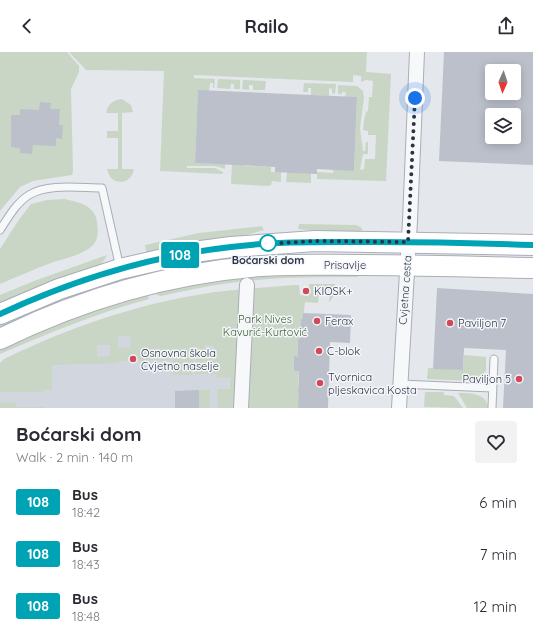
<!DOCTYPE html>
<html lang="en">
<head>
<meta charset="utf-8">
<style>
	:root { --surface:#fff; --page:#f2f2f3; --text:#2b2b33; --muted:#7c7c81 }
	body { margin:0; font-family:Quicksand,sans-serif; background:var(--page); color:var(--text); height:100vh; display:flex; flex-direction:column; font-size:15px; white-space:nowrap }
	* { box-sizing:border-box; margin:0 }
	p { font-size:13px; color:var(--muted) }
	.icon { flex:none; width:22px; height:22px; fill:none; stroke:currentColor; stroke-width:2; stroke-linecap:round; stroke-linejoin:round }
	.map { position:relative; height:356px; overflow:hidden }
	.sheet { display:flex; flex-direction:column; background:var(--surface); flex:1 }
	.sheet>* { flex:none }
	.badge { padding:0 8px; border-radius:3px; font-size:14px; line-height:26px }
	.needle { width:26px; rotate:183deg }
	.fabs { position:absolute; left:485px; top:12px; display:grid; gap:8px }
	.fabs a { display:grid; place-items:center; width:36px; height:36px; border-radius:4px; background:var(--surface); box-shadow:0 2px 10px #0003; font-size:20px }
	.you { position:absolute; width:20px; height:20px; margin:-10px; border:3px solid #fff; border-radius:50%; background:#1a73e8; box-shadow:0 0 0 6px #1a73e833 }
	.map>.badge { position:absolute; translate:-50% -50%; box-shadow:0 0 0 2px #fff }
	.round { display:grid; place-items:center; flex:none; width:42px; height:42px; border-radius:4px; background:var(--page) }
	.summary { display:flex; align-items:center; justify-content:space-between; height:68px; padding:0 16px }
	h1 { font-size:19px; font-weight:700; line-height:30px }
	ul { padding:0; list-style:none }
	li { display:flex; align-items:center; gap:12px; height:52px; padding:0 16px }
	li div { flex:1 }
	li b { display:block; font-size:15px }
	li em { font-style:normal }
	li .badge { min-width:44px; font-weight:700; text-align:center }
	header { display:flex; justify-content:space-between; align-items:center; height:52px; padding:0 16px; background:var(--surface); font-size:18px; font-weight:700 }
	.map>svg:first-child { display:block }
	.built { fill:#d2d6de }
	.green { fill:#c9d6c5; fill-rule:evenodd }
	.building { fill:#bbc0ca; fill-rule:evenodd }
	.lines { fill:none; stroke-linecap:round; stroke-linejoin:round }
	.lane-casing { stroke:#a9aeb7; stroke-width:9 }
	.street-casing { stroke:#a9aeb7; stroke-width:16 }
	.secondary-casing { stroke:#a9aeb7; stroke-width:22 }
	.lane { stroke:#f7f8fa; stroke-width:7 }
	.street { stroke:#f7f8fa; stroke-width:14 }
	.secondary { stroke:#fff; stroke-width:20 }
	.line-casing { stroke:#fff; stroke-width:9 }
	.line { stroke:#00a3b4; stroke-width:6 }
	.walk { stroke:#2b3445; stroke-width:4; stroke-dasharray:0 7.2 }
	.stop-dot { fill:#fff; stroke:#00a3b4; stroke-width:2 }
	.poi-dot { fill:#d1495b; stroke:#f4f6f9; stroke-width:1.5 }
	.labels { text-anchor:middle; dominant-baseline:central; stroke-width:3; stroke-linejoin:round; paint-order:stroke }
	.stop-label { font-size:11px; font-weight:bold; fill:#2b3445; stroke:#f4f6f9 }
	.street-label { font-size:11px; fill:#2b3445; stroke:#f4f6f9 }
	.poi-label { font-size:11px; fill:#2b3445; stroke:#f4f6f9; text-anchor:start }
	.park-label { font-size:11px; fill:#3f6138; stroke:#f4f6f9 }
</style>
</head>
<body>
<header><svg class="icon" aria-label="back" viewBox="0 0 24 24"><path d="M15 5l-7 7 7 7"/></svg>Railo<svg class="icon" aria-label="share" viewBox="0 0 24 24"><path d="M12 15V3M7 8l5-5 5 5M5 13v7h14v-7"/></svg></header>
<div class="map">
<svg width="533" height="356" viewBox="0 0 533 356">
	<rect width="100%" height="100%" fill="#e4e7ec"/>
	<path class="built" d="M120,273l109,6 1,77h-230v-32z"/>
	<path class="green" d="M0,0h67l12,14v6l-8,17 2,82 -1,4 -39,6 -13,6 -20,24z
		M69,0h298l-1,20 25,2 -5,107 -69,-2v-7l16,1v-3h8l1,-4 12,5 3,-73 -12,-1 1,-5h-4v2h-4v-9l19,1 6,5 1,7 -4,30 3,23h2l1,-9h2v12h-5l-3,16 4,-1 1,-10h10l1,-24h-8v-4l-5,-1 1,-10 2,-8 2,-1 1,-14h3l1,-16 -7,-1 -5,2v-6l-8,-1v7l-159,-7v3l21,1 -1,9h-1v-5h-3l-1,8h-11l-3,72 23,1v-4h7v9l-10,-3h-28v2h28l8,4v2l-63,-3 4,-100 -78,-1z
		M218,27l22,1v9h-6v-5h-3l-1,5 -13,-1z
		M243,28l23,1 -1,9h-12v-5h-4v5l-7,-1z
		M304,31l32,1 -1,10 -3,-1v-4l-3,-1v8l-18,-1v-7h-3v4h-5z
		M122,47l9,6 2,7 -11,1v56h12c-2,13 -15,17 -24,8l-3,-8h11v-31h-11v-7h11v-18h-12c2,-9 7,-13 16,-14z
		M232,111l12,1v2l27,1v5h10v10l-9,-1 -1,4 -3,1 -36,-2 -1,-1z
		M311,117v14l-25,-1 1,-10z
		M64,147c14,3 31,6 33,23 1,8 2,17 -4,23 -8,9 -30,14 -42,18 -17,6 -34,14 -51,21v-35l18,-28 13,-17 16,-4z
		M299,172l57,1 6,3v7l-64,-6z
		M262,174l2,4 -32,9 -85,16 -2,-10 54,-12z
		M362,197v3h-70l-29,2 -110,23 -3,-8 96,-17z
		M107,203l-2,4 -7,8 -98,40v-12l34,-14z
		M141,219l2,8 -143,52v-9l28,-12z
		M359,220l-1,5c-42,0 -85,0 -128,6 -23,3 -46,8 -69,13l-4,-1 -1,-5 106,-16z
		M309,232h26l-1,11 -5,8 1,-13 -11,-1 -1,14 -13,-1 -2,17h-2v38h-7v14h5l-1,15h6l-6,9v13h-80l-1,-19h13v-11h-13v-4h-22l2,-10 -3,-13 -2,-1 2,16 -2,9h-19v-15l-54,1v2l-67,2v25h-9v2h-43v-29l4,-4c60,-29 126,-53 193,-64 32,-6 64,-7 96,-10h6l1,10 9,1zM118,284h12l1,11 -13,1zM97,293h13v11l-13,1zM205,293l9,1 -1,12h-8z
		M147,241l2,6c-52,14 -100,34 -149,55v-5l47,-23z
		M464,303l22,2v13l-6,9 -8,2 -45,-2 1,-11 35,2z
		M199,338h11v18h-11z
		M425,340h19v3l10,1 9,12 -39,-1z
		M458,341c12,0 29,0 30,15h-21z
		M16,350v5h29v1h-45v-5z"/>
	<path class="building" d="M444,0h89v113l-94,-4zM492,19h22v22h-22zM492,63h22v22h-22z
		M198,38l159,7 -3,74 -37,-2v5l-42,-2v-5l-80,-4z
		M40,50l11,1 -1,6h10l-1,16h4l-1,14 -6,-1v8l-23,-1 -1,9 -12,-1v-5l-9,-1v-32h9v-6l19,1z
		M437,236l96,6v114h-30l3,-58 -42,-2 -1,22 -30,-1z
		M303,261l48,2 -1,28 -20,-1 -2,66h-30l1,-37h-5v-15l4,1v-18h2l1,-20h2z
		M199,338v18h-24v-17z"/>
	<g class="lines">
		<defs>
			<path id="lane" d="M0,178c8,-12 16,-27 29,-35 18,-12 52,-7 73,-7l18,80
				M400,332l92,4
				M492,356l2,-49"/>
			<path id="street" d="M241,356l6,-123
				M399,356l11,-187 7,-169"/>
			<path id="secondary" d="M0,262l59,-25 61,-20 74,-17 37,-5 84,-6 218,4
				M0,287c82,-40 170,-66 261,-73 32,-2 64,-1 97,-1 58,0 117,2 175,3"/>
		</defs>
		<use href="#lane" class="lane-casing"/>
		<use href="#street" class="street-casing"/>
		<use href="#secondary" class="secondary-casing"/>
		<use href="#lane" class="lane"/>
		<use href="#street" class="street"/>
		<use href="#secondary" class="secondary"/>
	</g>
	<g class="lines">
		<defs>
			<path id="line" d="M0,262c73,-34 151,-58 231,-67 46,-6 92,-5 139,-5 54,0 109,1 163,3"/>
		</defs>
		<use href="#line" class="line-casing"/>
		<use href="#line" class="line"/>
		<path class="walk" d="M268,191l-4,1 51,-3 93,1 7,-144"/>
	</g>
	<circle class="stop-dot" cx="268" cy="191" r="8"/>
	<g class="poi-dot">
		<circle cx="306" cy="239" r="4"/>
		<circle cx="317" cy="269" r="4"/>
		<circle cx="450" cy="271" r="4"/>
		<circle cx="319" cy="299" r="4"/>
		<circle cx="133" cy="307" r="4"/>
		<circle cx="519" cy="327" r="4"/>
		<circle cx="320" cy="331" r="4"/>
	</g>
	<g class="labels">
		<g class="stop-label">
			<text x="268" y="208">Boćarski dom</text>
		</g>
		<g class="street-label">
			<text x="345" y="213">Prisavlje</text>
			<text transform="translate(405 238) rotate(-86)">Cvjetna cesta</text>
		</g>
		<g class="poi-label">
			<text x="314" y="239">KIOSK+</text>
			<text x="325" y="269">Ferax</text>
			<text x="458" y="271">Paviljon 7</text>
			<text x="327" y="299">C-blok</text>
			<text x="141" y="301">Osnovna škola<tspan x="141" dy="13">Cvjetno naselje</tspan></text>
			<text x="328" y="325">Tvornica<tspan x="328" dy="13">pljeskavica Kosta</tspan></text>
			<text x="511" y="327" text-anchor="end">Paviljon 5</text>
		</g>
		<g class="park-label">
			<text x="265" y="267">Park Nives<tspan x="265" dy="13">Kavurić-Kurtović</tspan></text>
		</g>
	</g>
</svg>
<div class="fabs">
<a><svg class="needle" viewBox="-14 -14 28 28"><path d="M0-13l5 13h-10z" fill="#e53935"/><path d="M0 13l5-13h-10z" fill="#7c7c81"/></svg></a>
<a><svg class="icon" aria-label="layers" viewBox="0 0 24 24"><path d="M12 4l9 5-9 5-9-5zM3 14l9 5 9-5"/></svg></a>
</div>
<div class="you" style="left:415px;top:46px"></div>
<b class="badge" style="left:180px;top:203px;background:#00a3b4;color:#fff">108</b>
</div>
<section class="sheet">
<div class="summary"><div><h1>Boćarski dom</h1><p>Walk · 2 min · 140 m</p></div><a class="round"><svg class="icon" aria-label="heart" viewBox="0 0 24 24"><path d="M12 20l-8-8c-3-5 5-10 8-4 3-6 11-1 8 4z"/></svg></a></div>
<ul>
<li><span class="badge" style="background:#00a3b4;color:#fff">108</span><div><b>Bus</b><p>18:42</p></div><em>6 min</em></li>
<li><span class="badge" style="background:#00a3b4;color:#fff">108</span><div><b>Bus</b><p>18:43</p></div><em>7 min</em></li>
<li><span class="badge" style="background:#00a3b4;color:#fff">108</span><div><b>Bus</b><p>18:48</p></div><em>12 min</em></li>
</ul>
</section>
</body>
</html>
